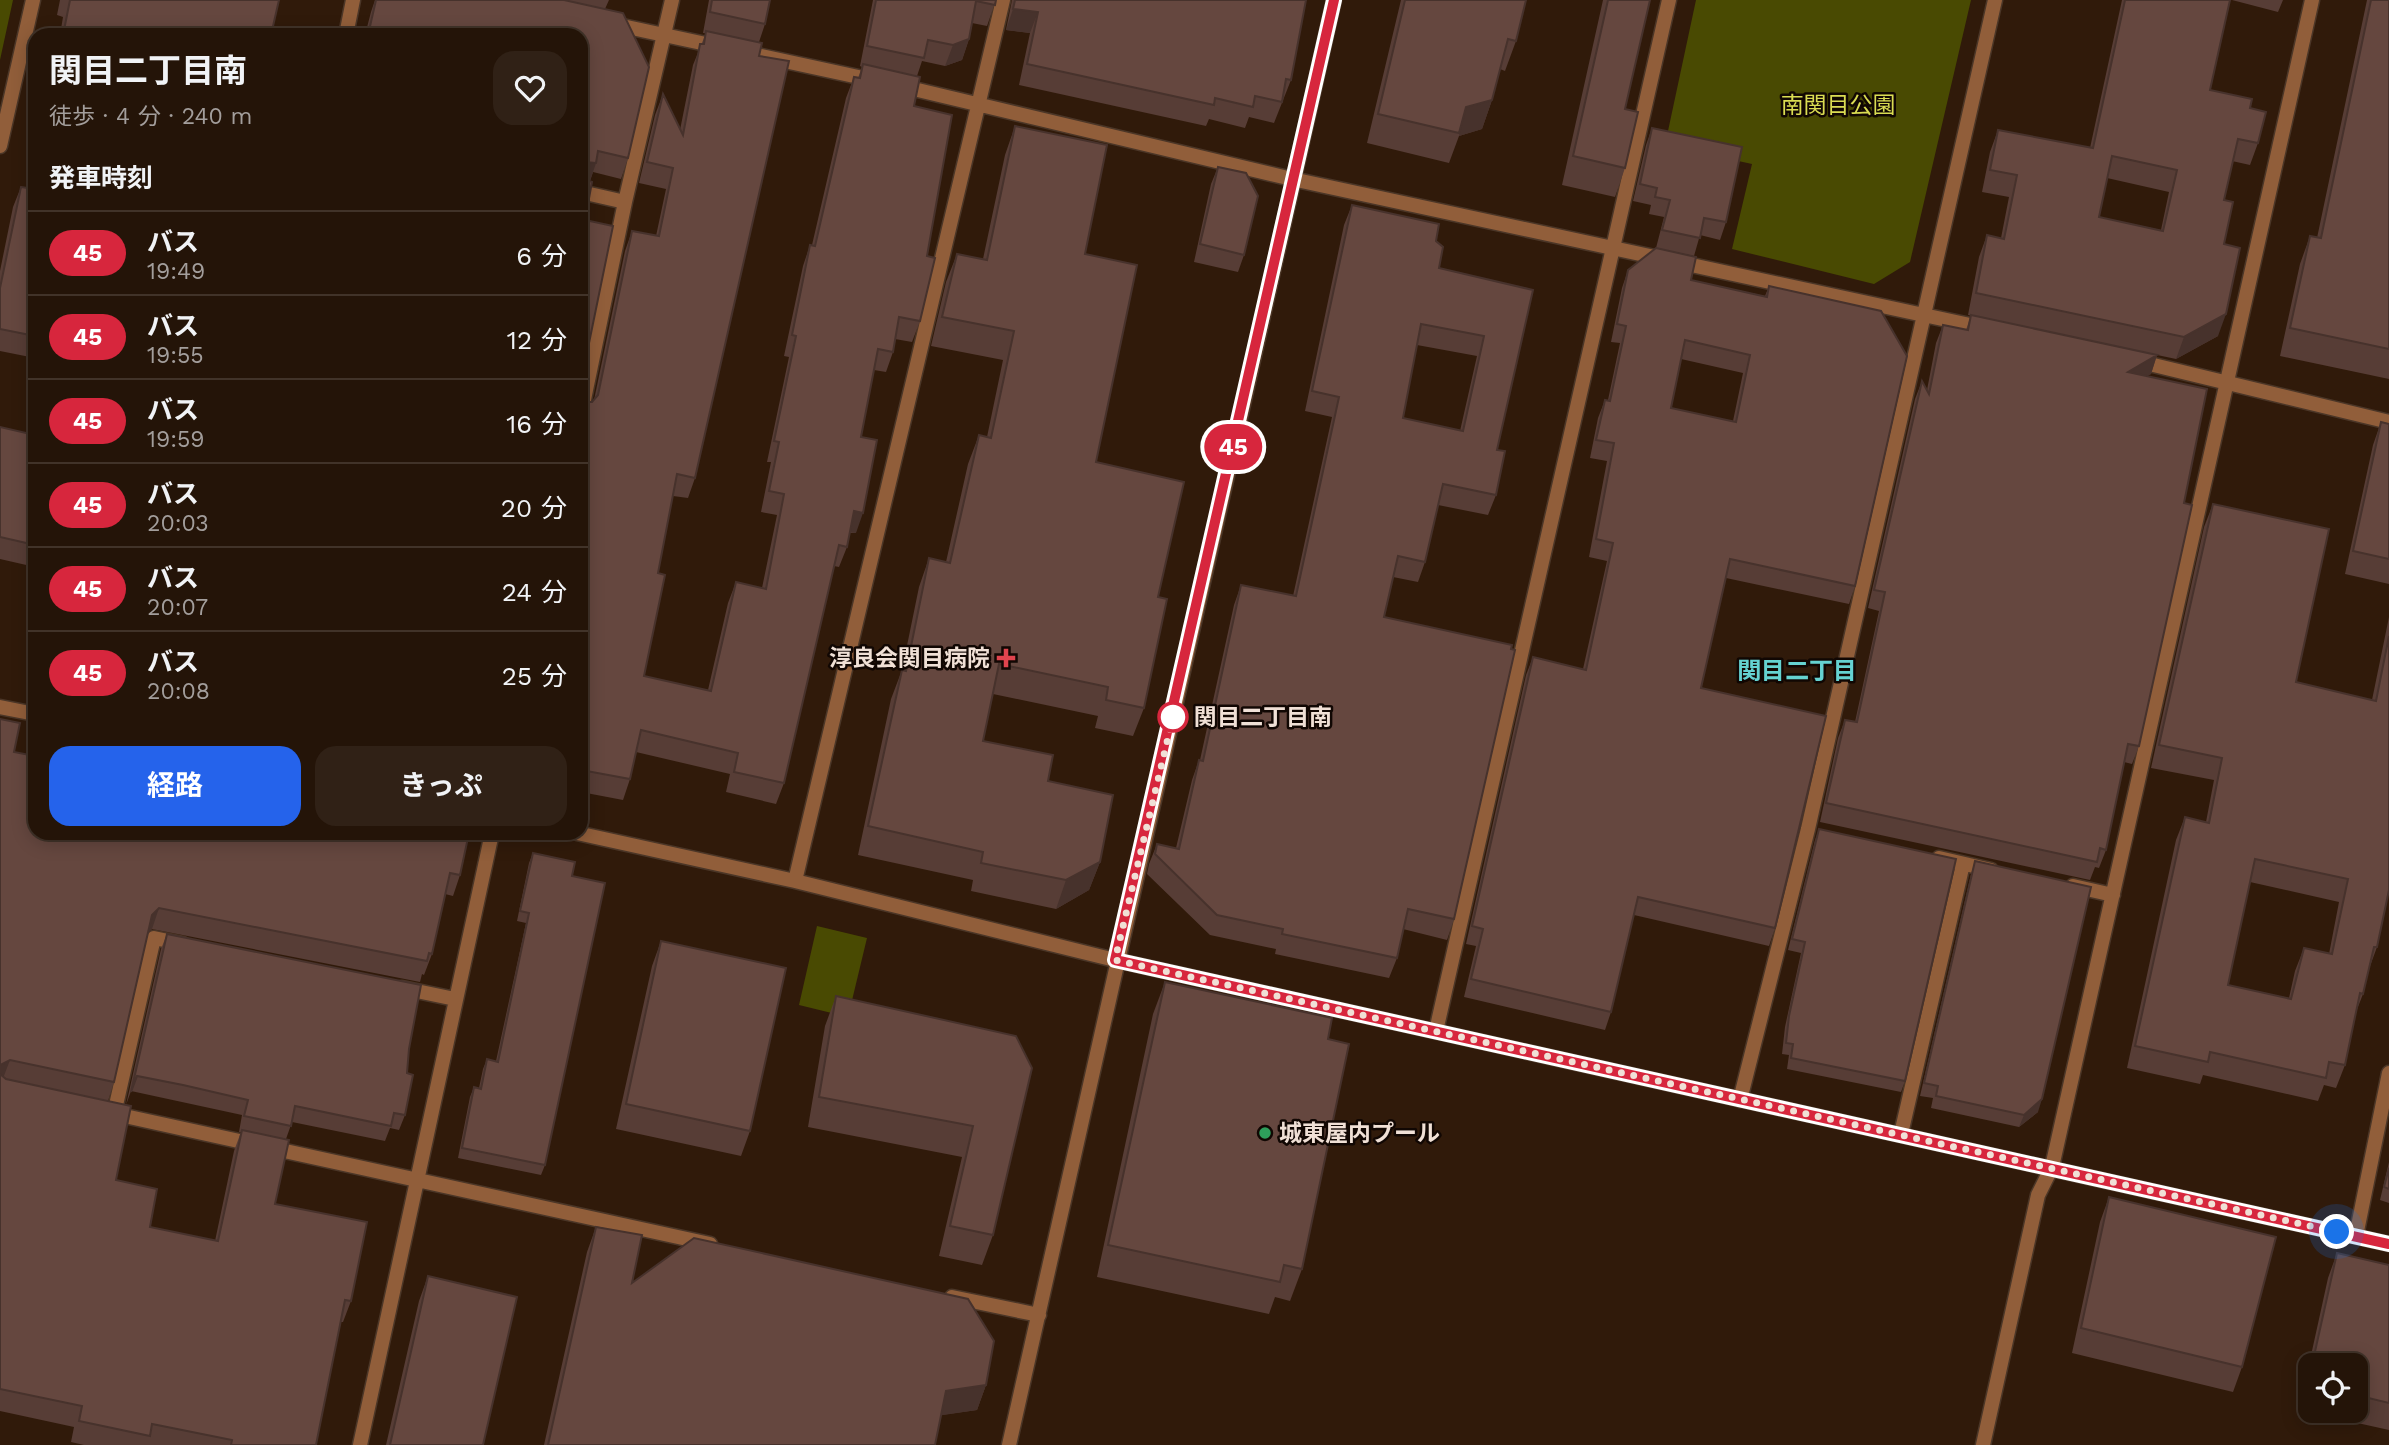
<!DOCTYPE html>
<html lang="ja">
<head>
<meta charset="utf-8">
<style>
	:root { --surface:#241408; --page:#302116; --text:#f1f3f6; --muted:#a39e9c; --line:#413329; --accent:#2563eb }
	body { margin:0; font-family:"Work Sans","Noto Sans JP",sans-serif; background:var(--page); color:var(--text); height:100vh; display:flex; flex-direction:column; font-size:26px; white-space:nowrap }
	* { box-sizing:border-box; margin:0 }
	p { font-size:23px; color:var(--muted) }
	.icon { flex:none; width:38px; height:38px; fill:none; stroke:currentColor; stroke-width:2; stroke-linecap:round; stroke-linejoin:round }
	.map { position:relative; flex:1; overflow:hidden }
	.side { position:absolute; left:28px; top:28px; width:560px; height:812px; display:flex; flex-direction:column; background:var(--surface); border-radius:21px; box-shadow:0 4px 18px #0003,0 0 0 2px var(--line) }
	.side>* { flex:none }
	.badge { padding:0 14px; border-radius:23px; font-size:24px; line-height:46px }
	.tools { position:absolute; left:2298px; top:1353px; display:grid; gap:14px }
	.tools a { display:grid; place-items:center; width:70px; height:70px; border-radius:14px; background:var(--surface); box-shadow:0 4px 18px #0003,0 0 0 2px var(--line); font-size:35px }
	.you { position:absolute; width:35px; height:35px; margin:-18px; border:5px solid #fff; border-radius:50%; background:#1a73e8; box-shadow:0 0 0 10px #1a73e833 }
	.map>.badge { position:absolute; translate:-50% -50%; box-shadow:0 0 0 4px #fff }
	h2 { padding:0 21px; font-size:26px; line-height:63px }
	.round { display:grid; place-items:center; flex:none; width:74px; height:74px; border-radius:21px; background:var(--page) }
	.overview { display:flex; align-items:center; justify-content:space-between; height:119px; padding:0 21px }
	h1 { font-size:33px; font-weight:700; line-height:52px }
	.cta { display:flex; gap:14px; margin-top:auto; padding:14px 21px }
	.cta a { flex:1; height:80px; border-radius:21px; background:var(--accent); color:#fff; font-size:28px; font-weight:700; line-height:80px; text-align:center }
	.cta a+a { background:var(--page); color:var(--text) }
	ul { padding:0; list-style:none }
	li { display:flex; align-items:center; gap:21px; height:84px; padding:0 21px; border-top:2px solid var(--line) }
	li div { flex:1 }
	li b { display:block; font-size:26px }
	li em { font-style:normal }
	li .badge { min-width:77px; font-weight:700; text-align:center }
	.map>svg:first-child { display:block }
	.green { fill:#494a02 }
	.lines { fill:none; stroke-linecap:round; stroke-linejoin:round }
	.street-casing { stroke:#4b3627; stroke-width:17 }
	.street { stroke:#915e3a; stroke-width:14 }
	.wall { fill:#573d36; fill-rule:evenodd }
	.shaded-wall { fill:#47322c }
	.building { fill:#65473f; stroke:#47322c; stroke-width:2; fill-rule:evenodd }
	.line-casing { stroke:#fff; stroke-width:16 }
	.line { stroke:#d7263d; stroke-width:10 }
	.walk { stroke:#f0e0d6; stroke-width:7; stroke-dasharray:0 12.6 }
	.health-dot { fill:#e0444e; stroke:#110703; stroke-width:2.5 }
	.stop-dot { fill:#fff; stroke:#d7263d; stroke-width:3.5 }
	.leisure-dot { fill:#2e9e5b; stroke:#110703; stroke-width:2.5 }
	.labels { text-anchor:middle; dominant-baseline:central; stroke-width:5; stroke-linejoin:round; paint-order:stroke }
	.park-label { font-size:23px; fill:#dadc52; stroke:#110703 }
	.poi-label { font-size:23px; font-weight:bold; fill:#f0e0d6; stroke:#110703; text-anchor:end }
	.stop-label { font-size:23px; font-weight:bold; fill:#f0e0d6; stroke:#110703; text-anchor:start }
	.neighbourhood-label { font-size:24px; font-weight:bold; fill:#65d2d1; stroke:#110703 }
</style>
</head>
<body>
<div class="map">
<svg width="2389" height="1445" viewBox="0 0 2389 1445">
	<rect width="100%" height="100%" fill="#301a0a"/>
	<path class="green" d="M0,0h13l-13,60z
		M1696,0h275l-61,262 -36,22 -142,-35 20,-85 -87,-19z
		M817,926l50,12 -19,79 -49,-12z"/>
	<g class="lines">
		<defs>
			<path id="street" d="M613,24l107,23
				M346,35l7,-35
				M743,52l134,29
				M901,86l391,93 692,149
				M0,146l33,-146
				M581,192l44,10
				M2137,361l252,61
				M581,414l44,-212 47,-202
				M0,707l35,7
				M577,833l218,48 320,79 1274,284
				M1939,858l52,12
				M795,881l208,-881
				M2073,886l40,9
				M402,988l53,11
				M1436,1031l233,-1031
				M1740,1100l68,-271 187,-829
				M111,1113l599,131
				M114,1114l40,-176 29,6
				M1901,1134l62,-270
				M2356,1236l33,-163
				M952,1297l87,18
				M360,1445l132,-612
				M1009,1445l325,-1445
				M1983,1445l55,-250 14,-28 260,-1167"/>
		</defs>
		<use href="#street" class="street-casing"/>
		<use href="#street" class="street"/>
	</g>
	<path class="wall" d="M60,0h219l-8,35h-211l3,-18 -6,-2z
		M375,0h234l-4,9 23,149 -7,21 -28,-7 -3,9 -5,39 -4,162v-347h-216l6,-23z
		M709,0h61l-5,24 -6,18 -64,436 -7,20 -15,-2 -15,77 -14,103 64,14 20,-87 8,-21 26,6 15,-73 -16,-3 10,-50h-4l22,-105 -5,-1 19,-90 7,-21h2l34,-147 8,-21 4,1 4,-11 -2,-1 13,-66h123l-9,26 -15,-3 -3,16 -7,21 -17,6 -23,-5 -5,15 -3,30 13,150 -7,65 -8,21 -17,-3 -2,13 -7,20 -12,-2 -13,67 -5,96h-6l-3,14 -8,20 -5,-1 -50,217 -8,21 -50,-12 4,-18 -94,-22 -6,27 -7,21 -42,-8v-398l5,8h6l2,-2 31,-149 7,-20 24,5 10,-47 -27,-6 16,-68 8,-21 17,36 13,-65 13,-32h-3z
		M1012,0h294l-15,80 -17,43 -25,-6 -4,11 -36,-9 -3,7 -187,-41 11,-52 -24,-3z
		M1401,0h125l-10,41 -11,30 -5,-2 -8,31 -10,29 -23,7 -10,27 -82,-20z
		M1603,0h47l-25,109v59l-10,29 -53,-12z
		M2122,0h108l-20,90 40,18 8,35 -8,22 -18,-4 -8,39v44l-6,92 -42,23 -208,-44 11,-58 8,-22 14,3 8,-41 -27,-5 8,-40 8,-22 92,18zM2107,178l62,14 -8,38 -62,-13z
		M2232,0h51l-5,12z
		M2367,0h22v379l-109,-23 20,-92 10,-28 7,2z
		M1015,126l70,128 11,208 62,135 -14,111 -11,28 -38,-8 3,-12 -105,-22 -10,47 65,40 52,81 -11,28 -33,19 -85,-18 2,-11 -115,-25 33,-156 11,-29 17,-83 10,-29 17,4 22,-98 11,-29 8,2 16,-77 -72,-14 15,-64 11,-28 26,5 22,-104z
		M1652,128l74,94 -6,18 -20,-5 -6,21 -38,-8 8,-31 -15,-3 2,-9 -18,-4 13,-56z
		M1218,167l26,88 -6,17 -44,-10 17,-78z
		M21,187l14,2v169l-35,-7v-80l13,-64z
		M1352,205l84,36 3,27 94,22 -36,160 -1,45 -8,20 -50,-10 -13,57 -7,20 -25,-5 -9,40 70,302 -7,21 -44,-11 -6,29 -8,20 -114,-24 1,-5 -66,-14 -63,-61 2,-10 8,-20 19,4 16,-68 7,-20h1l34,-155 7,-20 52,11 39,-179 -27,-6 39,-186zM1417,345l60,11 -17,75 -57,-13z
		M1628,270l63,10 74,16 4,-10 86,300 -6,18 -123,-26 -25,110 74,240 -6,18 -135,-31 -23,97 -6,18 -141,-33 12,-51 -10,-2 60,-269 7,-18 50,12 24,-108 -18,-4 18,-96 -17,-3 8,-40 7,-18h3l12,-57 -9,-1 11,-54zM1681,359l62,14 -10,48 -62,-13z
		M1971,315l186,40 -6,19 -5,2 38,127 -45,243 -7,18 -8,-2 -18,88 -7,18 -4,-1 -5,13 -270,-58 18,-84 7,-18 10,2 24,-111 -11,-3 47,-209 7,-18 5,9 9,-47 7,-18 23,5z
		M2381,422l8,2v160l-44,-10 28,-129z
		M0,427l35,8v132l-35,-8z
		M2213,504l83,178 76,18 17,-83v273l-12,57 -8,22 -6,25 -7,18 -11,53 -9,23 -12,-3 -6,16 -115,-26 -3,9 -73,-16 49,-228 9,-23 21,5 8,-42 -63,-12 53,-241zM2250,882l89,20 -10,52 -25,-6 -9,23 -6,27 -61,-13z
		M0,719l14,33 21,81h434l-9,42 -7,21 -8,-2 -13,60 -8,21 -2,-1 -2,8 -268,-53 -4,3 -34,150 -6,19 18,4 35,-156 6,-15 242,115 -2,24 -2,42 -6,15 -9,-2 -5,13 -93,-19 -6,17 -11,65 76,97 -8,21h-2l-25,123h-232l-13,-3 3,-15 -74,-16zM131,1091l111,24 -3,17h2l-7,19 -19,90 -65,-14 -34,-47 10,-75z
		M1819,829l86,252 -4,11 -114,-23 2,-14 -7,-1 3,-27 16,-74 -13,-3 27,-110z
		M533,853l39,23 -27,289 -4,10 -83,-17 12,-61 4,-10 5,1 4,-19 4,-10 9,2 30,-138 -9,-2 12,-58z
		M1975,861l63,251 -19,15 -88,-19 2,-10 -13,-2 51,-222z
		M661,941l89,190 -9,25 -125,-27 36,-163z
		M1165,982l163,57 -26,230 -12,32 -15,-4 -6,17 -172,-37 56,-263z
		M836,996l180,40 -23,199 -11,30 -43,-9 23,-99 -154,-30 17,-101z
		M2389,1162v41l-9,-3z
		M2109,1197l133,170 -9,25 -161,-39 28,-131z
		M596,1227l36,56 354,102 -9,25 -36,5 -6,30h-391l43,-193z
		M2337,1253l52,12v165l-90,-20 29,-132zM2310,1365h46v45h-46z
		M428,1276l55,169h-97l33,-144z"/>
	<path class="shaded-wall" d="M1013,9l25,3 -8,21 -24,-3z
		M969,39l-7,21 -17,6 8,-21z
		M1492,100l-10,29 -23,7 7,-29z
		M585,162l11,1 -7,21 -8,-1v-16z
		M2226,314l-8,22 -42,23 8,-22z
		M2157,355l-6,19 -30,17 7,-19z
		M854,511l9,2 -7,20 -10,-1z
		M1100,862l-11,28 -33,19 10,-29z
		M159,908l-7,21 -7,7 7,-21z
		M10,1060l-8,21 -2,1v-17z
		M2042,1099l-4,13 -19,15 5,-12z
		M986,1385l-9,25 -40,6 9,-25z"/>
	<path class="building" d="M70,0h209l-8,35h-208z
		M376,0h188l59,13 26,54 -21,91 -30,-7 -2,12 -11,-1 -4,5v-132h-213z
		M712,0h58l-5,24 -55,-12z
		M876,0h120l-1,5 -19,-4 -7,38 -16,6 -25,-5 -4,18 -57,-12z
		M1015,0h291l-15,80 -5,-1 -4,23 -27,-6 -2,11 -38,-9 -1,7 -187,-41 11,-52 -25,-3z
		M1405,0h121l-10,41 -8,-2 -16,61 -26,7 -7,26 -81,-19z
		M1608,0h42l-25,109 13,3 -13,56 -52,-12z
		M2125,0h105l-20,90 42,9 -2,9 16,4 -8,31 -20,-4 -14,61 9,2 -9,42 16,4 -14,66 -42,23 -208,-44 11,-58 17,4 13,-64 -27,-5 8,-40 95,18zM2112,156l65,14 -14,61 -64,-14z
		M2371,0h18v349l-99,-21 20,-92 11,2z
		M706,31l56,12 -3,13 30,5 -94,417 -18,-4 -19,99 7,2 -21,101 67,15 25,-109 30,7 18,-95 -15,-3 10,-49 -5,-1 22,-105 -4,-1 18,-90 5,1 39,-169 6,1 3,-14 57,13 -6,29 38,9 -25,141 8,2 -15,63 -21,-4 -6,35 -15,-3 -17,88 16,3 -14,73 -9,-2 -7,36 -8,-2 -55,238 -50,-11 4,-19 -97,-23 -11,49 -49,-9v-117l1,-5h-1v-254l5,8h6l6,-7 34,-164 27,5 14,-68 -26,-6 16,-68 20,41 17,-91h4z
		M1015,126l92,19 -22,109 52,11 -41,197 88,20 -26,115 9,2 -23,109 -38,-8 2,-13 -109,-23 -16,77 70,14 -5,26 65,14 -13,67 -34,18 -85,-17 2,-11 -115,-26 34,-156 4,1 23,-113 21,5 29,-128 12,3 23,-107 -72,-14 15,-63 30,6z
		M1652,128l90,19 -16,75 -22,-4 -4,20 -38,-8 8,-30 -15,-3 2,-9 -17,-4z
		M1218,167l28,6 12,23 -14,59 -44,-11z
		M581,175l2,4 9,3 -7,38 28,6 -32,156z
		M21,187l14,2v147l-35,-7v-41z
		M1352,205l87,19 -3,17 7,6 -4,21 94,22 -36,160 8,1 -9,44 -53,-11 -18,78 -27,-6 -14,61 128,28 -1,4 4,1 -61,269 -46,-10 -11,49 -115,-24 1,-5 -66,-14 -62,-61 2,-10 22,5 20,-89 4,1 38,-176 55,11 43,-199 -27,-6zM1421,324l63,12 -21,95 -60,-13z
		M1656,248l40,9 -5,23 76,17 2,-11 112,25 26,45 -52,230 -125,-27 -29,129 125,28 -51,212 -137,-31 -27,115 -140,-33 12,-50 -11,-3 61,-269 53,13 27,-127 -17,-4 18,-96 -18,-3 9,-40 5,1 16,-75 -9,-2 11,-54zM1685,340l65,15 -14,67 -65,-14z
		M1971,315l186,40 -29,17 79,17 -23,114 8,2 -53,241 -11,-2 -22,106 -6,-2 -3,14 -271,-59 19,-83 12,2 28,-130 -11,-2 48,-209 7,13 14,-69 25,5z
		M2381,422l8,2v135l-36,-8z
		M0,427l35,8v110l-35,-8z
		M2213,504l116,25 -33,153 80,19 13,-65v254l-12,57h-3l-11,47 -3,-1 -15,72 -16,-3 -3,16 -116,-26 -2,10 -73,-16 50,-229 24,6 13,-65 -63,-13zM2255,859l93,20 -16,75 -28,-6 -13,51 -63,-14z
		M0,719l20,4 -6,29 21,4v77h434l-9,42 -10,-2 -18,81 -3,-1 -2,8 -268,-53 -7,7 -38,167 -104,-22 -10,5z
		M1819,829l137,30 -51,222 -114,-23 2,-14 -7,-1 3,-27 16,-74 -13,-3z
		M533,853l42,9 -3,14 33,7 -60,282 -83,-17 12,-61 7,2 6,-30 11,3 31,-149 -9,-2z
		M1975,861l116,26 -49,212 -18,16 -88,-19 2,-10 -14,-3z
		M167,934l254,51 -12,64 -2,24 6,2 -8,40 -11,-2 -3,13 -96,-20 -4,20 -47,-10 4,-16 -65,-15 -46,-9 -6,16z
		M661,941l125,27 -36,163 -124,-27z
		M1165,982l167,36 -4,21 21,5 -47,225 -18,-4 -4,17 -172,-37z
		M836,996l180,40 16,32 -39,167 -43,-9 23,-100 -154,-29z
		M0,1074l6,5 125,27 -15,74 41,9 -7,38 68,14 24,-111 47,10 -14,64 92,18 -16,79 -6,-1 -29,145h-85l1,-5 -80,-16 -2,12 -71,-15 3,-15 -82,-17z
		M2389,1168v21l-5,-2z
		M2109,1197l167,40 -34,130 -161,-39z
		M596,1227l46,8 -10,48 62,-45 274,61 26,42 -8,44 -40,6 -11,54h-387z
		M2337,1253l52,12v138l-33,-8v-30h-44z
		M428,1276l89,21 -34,148h-93z"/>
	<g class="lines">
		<defs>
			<path id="line" d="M1334,0l-219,960 1274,284"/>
		</defs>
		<use href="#line" class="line-casing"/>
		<use href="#line" class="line"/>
		<path class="walk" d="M1173,717l-58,243 1222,272"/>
	</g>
	<path class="health-dot" d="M1002.5 647.5h7v7h7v7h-7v7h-7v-7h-7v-7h7z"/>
	<circle class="stop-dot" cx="1173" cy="717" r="14"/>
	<circle class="leisure-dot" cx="1265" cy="1133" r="7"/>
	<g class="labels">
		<g class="park-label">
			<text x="1838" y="105">南関目公園</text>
		</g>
		<g class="poi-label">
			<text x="990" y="658">淳良会関目病院</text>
			<text x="1279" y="1133" text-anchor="start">城東屋内プール</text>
		</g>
		<g class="stop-label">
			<text x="1194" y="717">関目二丁目南</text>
		</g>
		<g class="neighbourhood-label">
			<text x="1797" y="671">関目二丁目</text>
		</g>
	</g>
</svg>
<div class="tools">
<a><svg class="icon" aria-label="locate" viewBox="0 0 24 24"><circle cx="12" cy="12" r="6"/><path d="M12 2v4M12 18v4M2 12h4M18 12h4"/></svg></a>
</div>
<div class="you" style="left:2337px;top:1232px"></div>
<b class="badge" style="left:1233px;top:447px;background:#d7263d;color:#fff">45</b>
<section class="side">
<div class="overview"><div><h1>関目二丁目南</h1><p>徒歩 · 4 分 · 240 m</p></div><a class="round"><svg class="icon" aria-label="heart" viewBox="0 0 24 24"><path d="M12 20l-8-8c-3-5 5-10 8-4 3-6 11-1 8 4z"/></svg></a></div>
<h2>発車時刻</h2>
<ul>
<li><span class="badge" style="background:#d7263d;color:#fff">45</span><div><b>バス</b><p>19:49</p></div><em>6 分</em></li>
<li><span class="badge" style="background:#d7263d;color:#fff">45</span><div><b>バス</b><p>19:55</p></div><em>12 分</em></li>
<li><span class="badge" style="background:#d7263d;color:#fff">45</span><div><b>バス</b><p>19:59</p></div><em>16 分</em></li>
<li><span class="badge" style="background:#d7263d;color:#fff">45</span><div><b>バス</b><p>20:03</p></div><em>20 分</em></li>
<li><span class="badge" style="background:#d7263d;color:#fff">45</span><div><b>バス</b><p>20:07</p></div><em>24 分</em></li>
<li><span class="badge" style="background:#d7263d;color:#fff">45</span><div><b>バス</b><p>20:08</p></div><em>25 分</em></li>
</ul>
<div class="cta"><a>経路</a><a>きっぷ</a></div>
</section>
</div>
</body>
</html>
